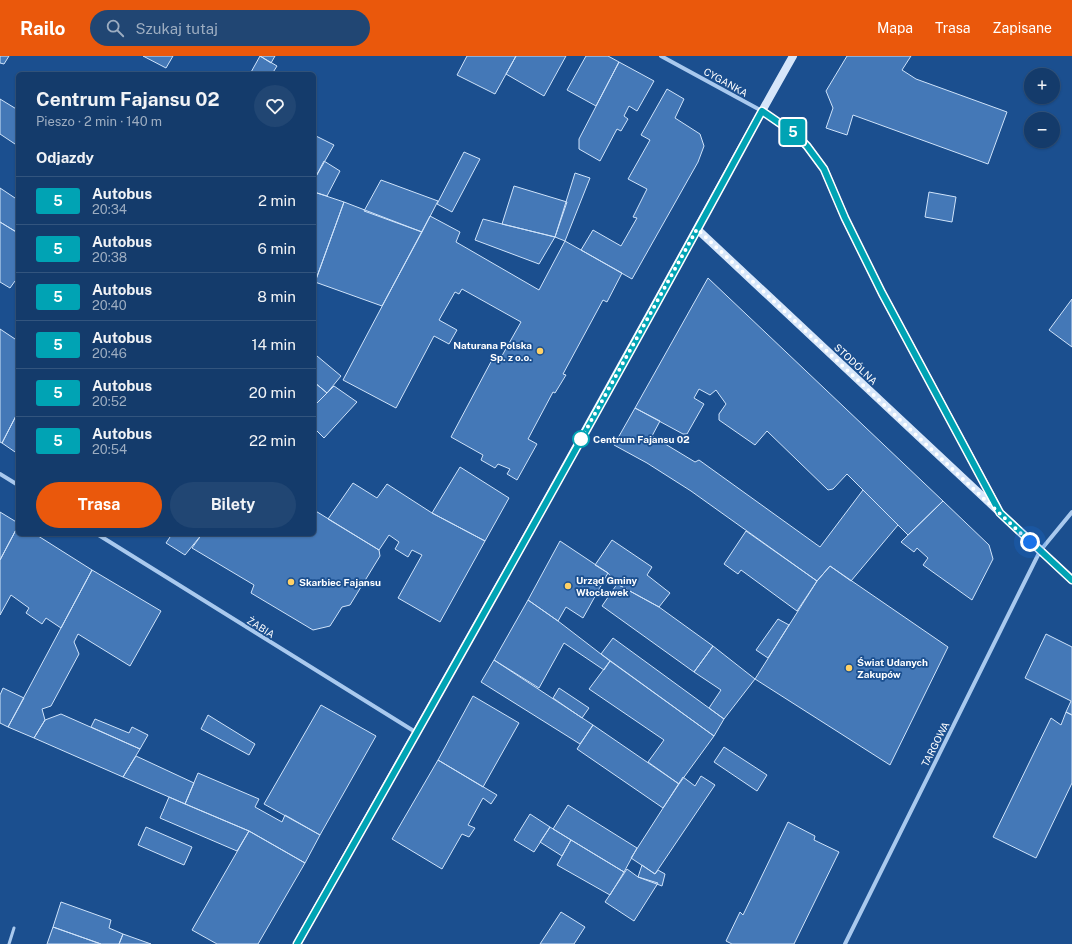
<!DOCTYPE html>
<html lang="pl">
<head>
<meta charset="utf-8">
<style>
	:root { --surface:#143b6b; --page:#214673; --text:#f1f3f6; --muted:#9dadc1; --line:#33557e; --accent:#ea580c }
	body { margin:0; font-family:"Public Sans",sans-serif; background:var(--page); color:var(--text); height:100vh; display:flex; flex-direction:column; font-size:15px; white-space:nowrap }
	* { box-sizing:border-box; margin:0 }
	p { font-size:13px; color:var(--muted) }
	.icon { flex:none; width:22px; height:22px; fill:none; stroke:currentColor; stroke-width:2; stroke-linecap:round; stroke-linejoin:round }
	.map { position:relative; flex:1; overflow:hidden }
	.panel { position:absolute; left:16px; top:16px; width:300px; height:464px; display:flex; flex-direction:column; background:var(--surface); border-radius:6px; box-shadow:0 1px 3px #0004,0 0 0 1px var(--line) }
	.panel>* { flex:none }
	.badge { padding:0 8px; border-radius:3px; font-size:14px; line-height:26px }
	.tools { position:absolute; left:1024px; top:12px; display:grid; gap:8px }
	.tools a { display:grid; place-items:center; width:36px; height:36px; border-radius:50%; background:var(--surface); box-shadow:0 1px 3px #0004,0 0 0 1px var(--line); font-size:20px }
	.you { position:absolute; width:20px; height:20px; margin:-10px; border:3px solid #fff; border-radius:50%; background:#1a73e8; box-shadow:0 0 0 6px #1a73e833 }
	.map>.badge { position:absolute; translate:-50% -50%; box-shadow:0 0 0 2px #fff }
	h2 { padding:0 20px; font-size:15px; line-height:36px }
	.round { display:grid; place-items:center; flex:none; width:42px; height:42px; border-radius:21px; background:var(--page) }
	.summary { display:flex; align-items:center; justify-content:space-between; height:68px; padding:0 20px }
	h1 { font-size:19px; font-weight:700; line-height:30px }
	.action { display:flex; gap:8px; margin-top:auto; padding:8px 20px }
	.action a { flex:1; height:46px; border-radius:24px; background:var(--accent); color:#fff; font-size:16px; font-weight:700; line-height:46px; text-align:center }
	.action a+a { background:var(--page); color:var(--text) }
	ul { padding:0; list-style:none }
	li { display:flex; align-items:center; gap:12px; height:48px; padding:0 20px; border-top:1px solid var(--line) }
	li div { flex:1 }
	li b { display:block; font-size:15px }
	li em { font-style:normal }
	li .badge { min-width:44px; font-weight:700; text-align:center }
	header { display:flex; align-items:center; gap:24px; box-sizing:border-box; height:56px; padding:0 20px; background:var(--accent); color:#fff }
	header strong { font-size:19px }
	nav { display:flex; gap:22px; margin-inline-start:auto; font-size:14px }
	.search { width:280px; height:36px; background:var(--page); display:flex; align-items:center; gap:10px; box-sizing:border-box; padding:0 14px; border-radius:22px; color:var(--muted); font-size:15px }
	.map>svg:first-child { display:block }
	.building { fill:#4478b7; stroke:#cfe3fa }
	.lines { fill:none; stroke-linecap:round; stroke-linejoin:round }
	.lane { stroke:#a9c9ee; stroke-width:3 }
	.street { stroke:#a9c9ee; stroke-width:4 }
	.secondary { stroke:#d6e6fa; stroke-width:8 }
	.line-casing { stroke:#fff; stroke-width:9 }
	.line { stroke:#00a3b4; stroke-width:6 }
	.walk { stroke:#fff; stroke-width:4; stroke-dasharray:0 7.2 }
	.poi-dot { fill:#ffd166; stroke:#1b4f8f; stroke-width:1.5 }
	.stop-dot { fill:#fff; stroke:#00a3b4; stroke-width:2 }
	.labels { text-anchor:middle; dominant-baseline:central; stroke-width:3.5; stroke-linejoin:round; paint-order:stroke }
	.street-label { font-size:10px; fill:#fff; stroke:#1b4f8f }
	.poi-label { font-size:10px; font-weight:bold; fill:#fff; stroke:#1b4f8f; text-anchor:start }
	.stop-label { font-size:10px; font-weight:bold; fill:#fff; stroke:#1b4f8f; text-anchor:start }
</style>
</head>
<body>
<header>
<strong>Railo</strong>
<div class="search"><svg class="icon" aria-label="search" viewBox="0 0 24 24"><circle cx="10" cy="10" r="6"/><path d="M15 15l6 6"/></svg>Szukaj tutaj</div>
<nav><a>Mapa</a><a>Trasa</a><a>Zapisane</a></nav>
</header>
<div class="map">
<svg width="1072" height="888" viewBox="0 0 1072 888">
	<rect width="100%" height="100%" fill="#1b4f8f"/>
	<path class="building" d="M0,0h9l-5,8 -4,-1z
		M143,0h30l-7,12z
		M260,0l17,10 -5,8h-22z
		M260,0h15l-4,7z
		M467,0h49l-21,38 -38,-19z
		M516,0h50l-22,40 -38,-22z
		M586,0h22l11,6 -23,44 -29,-16z
		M847,0h64l-9,14 14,9 91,33 -19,52 -135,-49 -6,20 -21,-7 7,-20 -7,-17z
		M619,6l35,19 -17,30 -8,-5 -5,10 4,3 -7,12 -4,-2 -17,32 -21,-12v-10z
		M667,33l17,10 -9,19 25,16 4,12 -6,16 -66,117 -51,-29 12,-20 28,16 16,-28 -4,-1 14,-28 -19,-10 22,-39 -9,-5z
		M0,43l18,11v36l-18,-12z
		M314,79l20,10 -20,35z
		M464,96l16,7 -28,53 -15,-8z
		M324,105l16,10 -13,25 -13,-4v-12z
		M575,117l15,5 -25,63 -10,-4z
		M381,124l57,21 -16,31 -58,-21z
		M514,130l53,16 -12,35 -53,-13z
		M0,132l18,12v33l-18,-11z
		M314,136l30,10 -30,83z
		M929,136l27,5 -4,25 -27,-5z
		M344,146l78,30 -40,74 -67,-24z
		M430,160l30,16 -4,10 83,48 26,-49 57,32 -15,29 -4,-2 -40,74 3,1 -11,18 -2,-1 -25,47 9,5 -20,36 -10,-6 3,-5 -12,-5 -3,4 -14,-8 2,-5 -32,-18 42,-79 6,3 22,-39 -59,-33 -3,5 -4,-2 -16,28 18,10 -8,14 -15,-8 -38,72 -53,-28z
		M483,163l19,5 53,13 -16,27 -64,-24z
		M0,166l18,11v50l-3,-2 -5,7 -10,-6z
		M708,222l235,223 -35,34 -61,-61 -14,15 -5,1 -61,-59 -12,14 -36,-25v-6l7,-10 -10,-14 -6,5 -11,-6 -5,9 10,6 -17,30h-4l-48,-26z
		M1072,243v48l-23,-17z
		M0,273l18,12v71l-16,31 -2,-1z
		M317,300l24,20 -14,17 -13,-11v-22z
		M314,326l13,11 -13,13z
		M334,330l23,16 -33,36 -10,-10v-22z
		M635,352l25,13 -8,15 43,26 4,-2 121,87 43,-57 35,35 -47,56 -21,-15 -13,15 -126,-90 -44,-28 -33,-18z
		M18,356v42l-16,-11z
		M460,411l49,31 -24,43 -53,-28z
		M353,427l24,15 10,-14 45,29 53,28 -45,81 -42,-24 24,-43 -10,-5 -4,7 -13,-8 4,-7 -10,-7 -10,15 -51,-31z
		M943,445l46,44 4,14 -21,41 -49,-35 5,-7 -11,-10 -3,4 -13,-10z
		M314,454l65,40 1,6 -30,49 -8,2 -12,19 -17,4 -62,-37 3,-8 -62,-37 10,-14h112z
		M0,456l18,11v3l-18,34z
		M18,470v8h17l57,36 -31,58 -15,-10 -4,6 -16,-11 3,-5 -18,-13 -11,20v-55z
		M746,475l71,50 -20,30 -56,-41 -3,4 -14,-10z
		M172,478h30l-17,21 -19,-12z
		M612,484l40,27 -5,8 23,18 -11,14 -42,-23 -9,-11 -13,-8z
		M560,485l48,32 -25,45 -17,-11 -8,14 -30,-21z
		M830,510l118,81 -58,118 -135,-86 62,-98z
		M92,514l69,41 -31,55 -52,-32 -4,8 5,12 -28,52 -9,3 3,11 -11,18 -26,-11z
		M617,528l42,23 54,39 -19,26 -92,-66z
		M528,544l30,21 52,40 -6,9 -40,-27 -25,45 -45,-28z
		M778,563l11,6 -21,33 -12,-8z
		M1046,578l26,13v68l-6,-3 5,-11 -46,-23z
		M613,582l111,81 -10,17 -113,-82z
		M713,590l42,33 -31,40 -15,-11 12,-18 -27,-18z
		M494,604l99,65 -13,19 -99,-62z
		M610,605l104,75 -35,48 -31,-22 16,-22 -75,-51z
		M3,632l21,10 -16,29 -8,-4v-28z
		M559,632l30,20 -7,10 -29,-20z
		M473,640l46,27 -36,64 -45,-27z
		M321,649l55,31 -56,99 -56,-31z
		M1066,656l6,3v68l-36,75 -43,-21 58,-119 10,7z
		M61,658l79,35 -17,28 -89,-39 11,-18z
		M208,659l47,29 -6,11 -48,-26z
		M95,663l34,14 3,-6 16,8 -8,14 -49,-22z
		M593,669l86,59 -16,24 -86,-59z
		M724,691l43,28 -10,16 -43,-29z
		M136,700l58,27 -9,21 -62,-27z
		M438,704l59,35 -6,9 -8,-6 -15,27 7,3 -6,9 -7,-3 -20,35 -50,-30z
		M198,717l61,26 -4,8 27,15 3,-7 35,20 -15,28 -56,-32 -64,-27z
		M701,720l14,9 -60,89 -24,-16 52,-81 12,9z
		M169,741l80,34 -12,20 -77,-33z
		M568,749l69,43 -13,24 -71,-43z
		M530,758l20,13 -16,25 -20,-12z
		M788,766l27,14 -1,4 25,12 -45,92h-62l-6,-3 14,-29 3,3z
		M146,771l46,20 -8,18 -46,-20z
		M550,771l21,13 -9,16 -22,-14z
		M249,775l56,32 -47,81h-41l-25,-14z
		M571,784l53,32 -14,23 -53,-30z
		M642,809l13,9 3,-4 7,4 -3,12 -24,-9z
		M627,813l11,8 20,6 -24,38 -29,-19z
		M61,846l50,18 -2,8 14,6 -4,10h-18l-48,-17z
		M561,856l24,15 -11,17h-34z
		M53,871l48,17h-54z
		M123,878l28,10h-32z"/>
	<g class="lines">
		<path class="lane" d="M9,888l5,-16"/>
		<path class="street" d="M661,0l101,55
			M0,418l18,11
			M97,478l320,199
			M845,888l195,-393 32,-39"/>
		<path class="secondary" d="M762,55l32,22 13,13 17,23 21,49 37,75 115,214
			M697,173l375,351
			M297,888c110,-193 218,-386 325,-580 57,-102 113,-206 171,-308"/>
	</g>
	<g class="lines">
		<defs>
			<path id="line" d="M297,888c157,-276 313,-553 465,-833l32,22 13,13 17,23 21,49 37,75 118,220 72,67"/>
		</defs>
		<use href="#line" class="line-casing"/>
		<use href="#line" class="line"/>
		<path class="walk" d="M581,383l116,-210 333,313"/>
	</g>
	<g class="poi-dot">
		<circle cx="540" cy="295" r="4"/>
		<circle cx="291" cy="526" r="4"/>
		<circle cx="568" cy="530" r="4"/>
		<circle cx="849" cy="612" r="4"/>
	</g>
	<circle class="stop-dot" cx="581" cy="383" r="8"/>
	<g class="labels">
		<g class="street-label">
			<text transform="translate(726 26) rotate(29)">CYGANKA</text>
			<text transform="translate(856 308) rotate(43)">STODÓLNA</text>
			<text transform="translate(261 571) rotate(32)">ŻABIA</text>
			<text transform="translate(935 688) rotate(-63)">TARGOWA</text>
		</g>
		<g class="poi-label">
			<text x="532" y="289" text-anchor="end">Naturana Polska<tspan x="532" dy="12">Sp. z o.o.</tspan></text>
			<text x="576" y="524">Urząd Gminy<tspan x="576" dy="12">Włocławek</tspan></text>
			<text x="299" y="526">Skarbiec Fajansu</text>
			<text x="857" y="606">Świat Udanych<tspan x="857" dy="12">Zakupów</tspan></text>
		</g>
		<g class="stop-label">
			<text x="593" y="383">Centrum Fajansu 02</text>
		</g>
	</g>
</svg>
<div class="tools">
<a>+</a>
<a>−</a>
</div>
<div class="you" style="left:1030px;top:486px"></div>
<b class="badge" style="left:793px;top:76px;background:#00a3b4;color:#fff">5</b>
<section class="panel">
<div class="summary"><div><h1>Centrum Fajansu 02</h1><p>Pieszo · 2 min · 140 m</p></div><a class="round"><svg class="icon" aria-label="heart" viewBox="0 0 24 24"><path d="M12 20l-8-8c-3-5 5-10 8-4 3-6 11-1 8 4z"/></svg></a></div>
<h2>Odjazdy</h2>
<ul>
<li><span class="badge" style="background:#00a3b4;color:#fff">5</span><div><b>Autobus</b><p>20:34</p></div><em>2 min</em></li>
<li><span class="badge" style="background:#00a3b4;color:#fff">5</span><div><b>Autobus</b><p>20:38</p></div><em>6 min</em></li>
<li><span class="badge" style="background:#00a3b4;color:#fff">5</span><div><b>Autobus</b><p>20:40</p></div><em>8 min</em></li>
<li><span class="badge" style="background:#00a3b4;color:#fff">5</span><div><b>Autobus</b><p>20:46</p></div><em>14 min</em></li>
<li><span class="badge" style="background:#00a3b4;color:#fff">5</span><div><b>Autobus</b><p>20:52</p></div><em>20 min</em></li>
<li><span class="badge" style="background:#00a3b4;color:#fff">5</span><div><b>Autobus</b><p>20:54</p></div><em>22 min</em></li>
</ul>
<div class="action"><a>Trasa</a><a>Bilety</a></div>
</section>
</div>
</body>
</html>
